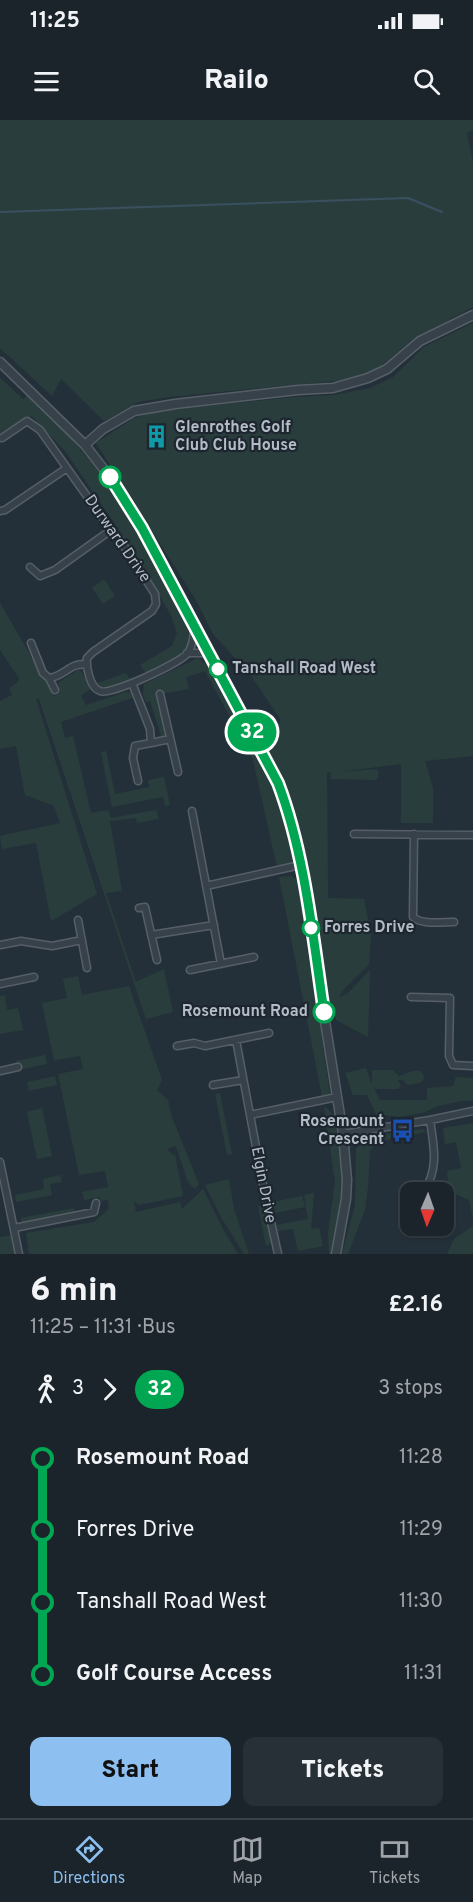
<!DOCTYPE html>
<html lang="en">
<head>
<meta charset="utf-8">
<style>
	:root { --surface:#1b242b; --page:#283037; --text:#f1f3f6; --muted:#a0a4a9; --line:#394147; --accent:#8dbff0 }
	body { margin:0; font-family:Overpass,sans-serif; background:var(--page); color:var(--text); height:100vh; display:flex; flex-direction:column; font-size:22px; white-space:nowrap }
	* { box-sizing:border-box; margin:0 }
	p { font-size:20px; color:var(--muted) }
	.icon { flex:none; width:33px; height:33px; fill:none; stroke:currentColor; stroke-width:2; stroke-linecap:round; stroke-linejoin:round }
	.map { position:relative; height:1134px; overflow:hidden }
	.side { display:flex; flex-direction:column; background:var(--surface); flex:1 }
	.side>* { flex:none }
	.badge { padding:0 12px; border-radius:20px; font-size:21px; line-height:39px }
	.needle { width:39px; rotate:182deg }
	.buttons { position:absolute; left:400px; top:1062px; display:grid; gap:12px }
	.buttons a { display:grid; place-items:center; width:54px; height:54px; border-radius:12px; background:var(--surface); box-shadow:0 2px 4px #0004,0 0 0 2px var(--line); font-size:30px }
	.map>.badge { position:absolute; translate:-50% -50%; box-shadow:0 0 0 3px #fff }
	.legs { display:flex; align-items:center; gap:9px; height:66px; padding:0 30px; font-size:20px }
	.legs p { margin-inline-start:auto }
	.headline { display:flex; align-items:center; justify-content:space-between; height:102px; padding:0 30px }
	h1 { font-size:33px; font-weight:800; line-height:45px }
	.cta { display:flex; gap:12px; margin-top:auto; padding:12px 30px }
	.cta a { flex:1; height:69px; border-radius:12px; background:var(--accent); color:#111; font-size:24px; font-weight:800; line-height:69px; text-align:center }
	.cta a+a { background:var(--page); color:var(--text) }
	ul { padding:0 30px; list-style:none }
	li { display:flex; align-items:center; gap:21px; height:72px; font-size:22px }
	li i { display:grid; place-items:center; width:9px; height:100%; margin:0 8px; background:currentColor }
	li i::after { content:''; width:15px; height:15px; margin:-8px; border:4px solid; border-radius:50%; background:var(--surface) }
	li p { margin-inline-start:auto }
	li:first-child i { background:linear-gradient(#0000 50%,currentColor 0) }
	li:last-child i { background:linear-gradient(currentColor 50%,#0000 0) }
	.status { display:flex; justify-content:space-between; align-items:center; height:42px; padding:0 30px; background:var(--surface); direction:ltr }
	.status svg { height:16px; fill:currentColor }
	header { display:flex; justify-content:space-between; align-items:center; height:78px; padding:0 30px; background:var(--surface); font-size:27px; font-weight:800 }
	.tab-bar { display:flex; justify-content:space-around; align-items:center; height:84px; border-top:2px solid var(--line); background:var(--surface); font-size:16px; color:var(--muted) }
	.tab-bar a { display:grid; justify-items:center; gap:3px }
	.tab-bar .active { color:var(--accent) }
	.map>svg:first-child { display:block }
	.green { fill:#293e3c }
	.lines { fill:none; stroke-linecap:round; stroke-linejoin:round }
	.stream { stroke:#3a5061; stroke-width:2 }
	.minor-casing { stroke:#565f68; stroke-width:9 }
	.tertiary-casing { stroke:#565f68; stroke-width:11 }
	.minor { stroke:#37414a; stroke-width:6 }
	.tertiary { stroke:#37414a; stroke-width:8 }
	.line-1-casing { stroke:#fff; stroke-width:14 }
	.line-1 { stroke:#00a651; stroke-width:9 }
	.stop-1-dot { fill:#fff; stroke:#00a651; stroke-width:3 }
	.labels { text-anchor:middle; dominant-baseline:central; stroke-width:4.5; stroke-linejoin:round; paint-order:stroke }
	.poi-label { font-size:16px; font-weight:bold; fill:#b3bcc6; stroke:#1d262f; text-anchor:start }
	.street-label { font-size:16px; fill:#b3bcc6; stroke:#1d262f }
	.stop-label { font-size:16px; font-weight:bold; fill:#b3bcc6; stroke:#1d262f; text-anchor:start }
</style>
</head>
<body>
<div class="status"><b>11:25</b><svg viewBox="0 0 49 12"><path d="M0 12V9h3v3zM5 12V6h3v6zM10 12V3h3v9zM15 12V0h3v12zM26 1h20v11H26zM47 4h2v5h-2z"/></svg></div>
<header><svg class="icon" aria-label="menu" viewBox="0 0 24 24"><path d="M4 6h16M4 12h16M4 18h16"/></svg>Railo<svg class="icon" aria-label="search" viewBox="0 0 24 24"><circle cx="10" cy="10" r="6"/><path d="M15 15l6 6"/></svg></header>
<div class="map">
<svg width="473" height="1134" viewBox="0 0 473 1134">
	<rect width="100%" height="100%" fill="#243039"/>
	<path class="green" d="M0,0h473v10l-6,3 6,29v145l-63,34 -33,29 -22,9 -186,18 -31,5 -34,19 -43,-42 -9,17 -52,-48z
		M473,203v433l-48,5 8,27v35h-32v-59l-63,8 40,-3v9l-3,2 -44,-1v-7l-4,1 1,125 36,1 7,36 -2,29 -27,27 -3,7 9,-5 22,-23 -2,67 -32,-17 -4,-15 -8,7 -31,-182 -30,-78 18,-32 -31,-46 -37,-40 -17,-34 -100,-157 38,-25 24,-7 138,-14 37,-2 37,-7 23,-11 31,-30z
		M0,258l23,21 4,-3 38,36 33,38 43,67 46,88c8,33 -15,36 -39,51l-8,-11 32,-19 5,-13 -6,-18 -52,-85 -54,-79 -33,-35 -32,20z
		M104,459l11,17 -12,8 -11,-16z
		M0,483l54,93 6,-3 -2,-10 21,-14 10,14 1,7 -9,5 5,10 40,-13 6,1 6,3 -77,26 4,16 8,-2 18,77 17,-3 3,8 45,-8 3,9 -22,4 -1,-5 -26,3 12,70 -16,2 30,89 28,-13 9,43 -27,7 -107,-320h-3l61,195 -46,27 -15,-78 -34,6 -2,-13 60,-13 -6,-17 -29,-11 -9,-49 -16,3v-48l12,-6 -3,-7 8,-5 2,-5 -19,-28z
		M198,538l12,9 58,105 12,31 15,55 -3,6 -15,3 -24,-107 -48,-89 -19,6 3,12 -28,5 8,41 -8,1 -11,-35 -4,1 -3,-8 1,-10z
		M126,553l6,10 -27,9 -11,-8z
		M106,631l9,43 34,-7 -1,-7 16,-3 6,28 -5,1 -2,-9 -51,10 -11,-55z
		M290,756l8,4 4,17v26l20,100 -1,11 9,60 -8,2 -43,-219z
		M78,856l4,19 47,-9 33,94 -5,10 11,10 3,15 28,69 -4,5 -7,-7 -12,-36 -9,3 6,6h2l8,41 -44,9 -5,-4 2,11 44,-10 2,7 21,-20 22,44 13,21h-209l-3,-21 68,-11 15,-13 -1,-9 -7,1 -1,-4 -16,3 -2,-8 26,-5 -3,-16 -26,4 -21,-101 25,-5 -3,-13 -26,4 -12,-57 25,-5 -4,-19z
		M5,875l2,15 11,-2 5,22 -23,4v-38z
		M45,935l2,9 -29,6 -2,-9z
		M366,948l6,17v-15h21l6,6 14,-5h8l4,7 -5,5 -12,2 -5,-5h-5l3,6 -3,3h-22l-3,-3 7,14h47v-12l26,-2 3,-9 17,1v23h-12l-23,5 -13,6 -25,5 -24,-3 -9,-19h-14l-8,-22z
		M55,956l2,9 -28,6 -2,-9z
		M220,973l12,61 -5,1 -12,-61z
		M324,986l9,8 12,62 -3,30 -9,48h-4l-1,-21 7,-51z
		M42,988l10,48 -15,3 -10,-47z
		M473,1003v95l-4,-18 -20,-9 -2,-20 14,-3 -5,-26 -11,2 -2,-16z
		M423,1009l3,3 -46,9 -10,9 -2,37 -3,23 -17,44h-6l13,-49 1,-56c12,-16 48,-17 67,-20z
		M60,1055l2,7 -12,2 2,11 -36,7 -1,-7 29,-6 -1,-10z
		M229,1059l5,30 15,45h-5l-22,-35 -17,-34z
		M314,1073l-3,36 8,-1 4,18 -25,5 -5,-22 -16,2 -1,-6 32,-6 -4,-24z
		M302,1076l3,11 -30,6 -2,-11z
		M258,1086h3l4,2 6,35 -5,3z
		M74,1088l1,6 -53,10 -1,-6z
		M473,1106v28h-26l7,-15z
		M15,1115l4,19h-19v-17z"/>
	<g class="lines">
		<path class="stream" d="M0,92l408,-14 34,14"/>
		<defs>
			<path id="minor" d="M2,318l25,-17 13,9 71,100 9,10 35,54 1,10 -4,7 -59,41 -6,6c-1,9 3,30 13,33 10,5 80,-28 88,-38 5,-8 6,-18 6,-27
				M0,391l5,-1 62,-42
				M30,447l10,9 15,-6 56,-40
				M31,523l12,30 6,5c15,-1 22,-17 38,-13
				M187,533h18l5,2
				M49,558l6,12
				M132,563l18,46 1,14 -16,3 -2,12 5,23
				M160,574l18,78
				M151,623l19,-4
				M192,691l29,153
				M354,714l119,1
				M414,714l-1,83c9,8 28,5 41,5
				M206,766l94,-21
				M139,788l6,-1 12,53
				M78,800l9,48
				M151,815l63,-10
				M0,825l21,-4 31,5 30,-6
				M190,850l64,-13
				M0,864l34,-7
				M411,877l39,1 -1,58 4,9 20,1
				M236,920l29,155 13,59
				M177,926l17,-3 11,3 64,-13
				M0,951l18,-4
				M213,965l30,-5
				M250,995l87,-18
				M343,1014l87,-14 43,-9
				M0,1042l19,92
				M424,1072c15,-25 10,-44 6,-72
				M404,1106l7,-11
				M14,1108l80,-16 2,-9"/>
			<path id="tertiary" d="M0,242l85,83 31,40 26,43 136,255 9,24 13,58 43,269 4,46 -1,19 -10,55
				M85,325l18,-16 31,-18 41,-7 123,-14 35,-2 35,-10 19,-9 33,-28 53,-26"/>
		</defs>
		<use href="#minor" class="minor-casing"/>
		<use href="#tertiary" class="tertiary-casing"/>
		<use href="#minor" class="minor"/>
		<use href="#tertiary" class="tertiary"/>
	</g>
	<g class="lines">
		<defs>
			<path id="line-1" d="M110,357l32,51 136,255c27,71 35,155 46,229"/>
		</defs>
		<use href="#line-1" class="line-1-casing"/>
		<use href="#line-1" class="line-1"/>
	</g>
	<defs>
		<symbol id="building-bare" viewBox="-9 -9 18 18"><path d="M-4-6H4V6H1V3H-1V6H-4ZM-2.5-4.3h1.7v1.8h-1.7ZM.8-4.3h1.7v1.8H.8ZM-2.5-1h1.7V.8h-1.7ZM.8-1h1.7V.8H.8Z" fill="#0f9aa8" stroke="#1d262f" stroke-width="2.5" paint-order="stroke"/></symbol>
		<symbol id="bus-bare" viewBox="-9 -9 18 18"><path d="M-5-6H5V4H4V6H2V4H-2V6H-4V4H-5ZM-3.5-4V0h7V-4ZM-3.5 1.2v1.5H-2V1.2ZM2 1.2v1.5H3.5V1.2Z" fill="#1a4fb4" stroke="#1d262f" stroke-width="2.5" paint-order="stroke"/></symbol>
	</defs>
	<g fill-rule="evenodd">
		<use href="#building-bare" x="140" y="300" width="33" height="33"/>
		<use href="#bus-bare" x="386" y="994" width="33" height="33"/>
	</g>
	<g class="stop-1-dot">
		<circle cx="110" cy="357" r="10"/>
		<circle cx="218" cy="549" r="8"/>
		<circle cx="311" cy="808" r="8"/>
		<circle cx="324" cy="892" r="10"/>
	</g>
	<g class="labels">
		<g class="poi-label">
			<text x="175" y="308">Glenrothes Golf<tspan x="175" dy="18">Club Club House</tspan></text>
			<text x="384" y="1002" text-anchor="end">Rosemount<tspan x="384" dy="18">Crescent</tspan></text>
		</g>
		<g class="street-label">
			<text transform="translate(117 419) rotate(55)">Durward Drive</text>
			<text transform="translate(263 1065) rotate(79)">Elgin Drive</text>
		</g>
		<g class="stop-label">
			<text x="232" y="549">Tanshall Road West</text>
			<text x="324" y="808">Forres Drive</text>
			<text x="308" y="892" text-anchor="end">Rosemount Road</text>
		</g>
	</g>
</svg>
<div class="buttons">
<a><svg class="needle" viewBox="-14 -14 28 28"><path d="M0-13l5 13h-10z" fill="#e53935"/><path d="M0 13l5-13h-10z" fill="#a0a4a9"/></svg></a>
</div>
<b class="badge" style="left:252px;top:612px;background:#00a651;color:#fff">32</b>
</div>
<section class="side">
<div class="headline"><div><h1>6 min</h1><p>11:25 – 11:31 · Bus</p></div><b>£2.16</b></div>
<div class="legs"><svg class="icon" aria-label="walk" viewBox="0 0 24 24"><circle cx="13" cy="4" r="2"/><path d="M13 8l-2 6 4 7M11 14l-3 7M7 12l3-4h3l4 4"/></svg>3<svg class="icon" aria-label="forward" viewBox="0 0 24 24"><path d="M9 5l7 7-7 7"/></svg><b class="badge" style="background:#00a651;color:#fff">32</b><p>3 stops</p></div>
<ul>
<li><i style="color:#00a651"></i><b>Rosemount Road</b><p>11:28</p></li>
<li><i style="color:#00a651"></i><span>Forres Drive</span><p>11:29</p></li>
<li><i style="color:#00a651"></i><span>Tanshall Road West</span><p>11:30</p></li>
<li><i style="color:#00a651"></i><b>Golf Course Access</b><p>11:31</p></li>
</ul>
<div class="cta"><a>Start</a><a>Tickets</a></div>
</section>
<nav class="tab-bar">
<a class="active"><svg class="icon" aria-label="directions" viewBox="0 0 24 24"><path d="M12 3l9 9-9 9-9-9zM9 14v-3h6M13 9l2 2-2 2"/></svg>Directions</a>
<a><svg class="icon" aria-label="map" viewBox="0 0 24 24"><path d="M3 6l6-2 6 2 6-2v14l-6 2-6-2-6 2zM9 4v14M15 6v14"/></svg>Map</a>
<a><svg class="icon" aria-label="tickets" viewBox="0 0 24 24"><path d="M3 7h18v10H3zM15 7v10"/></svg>Tickets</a>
</nav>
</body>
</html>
